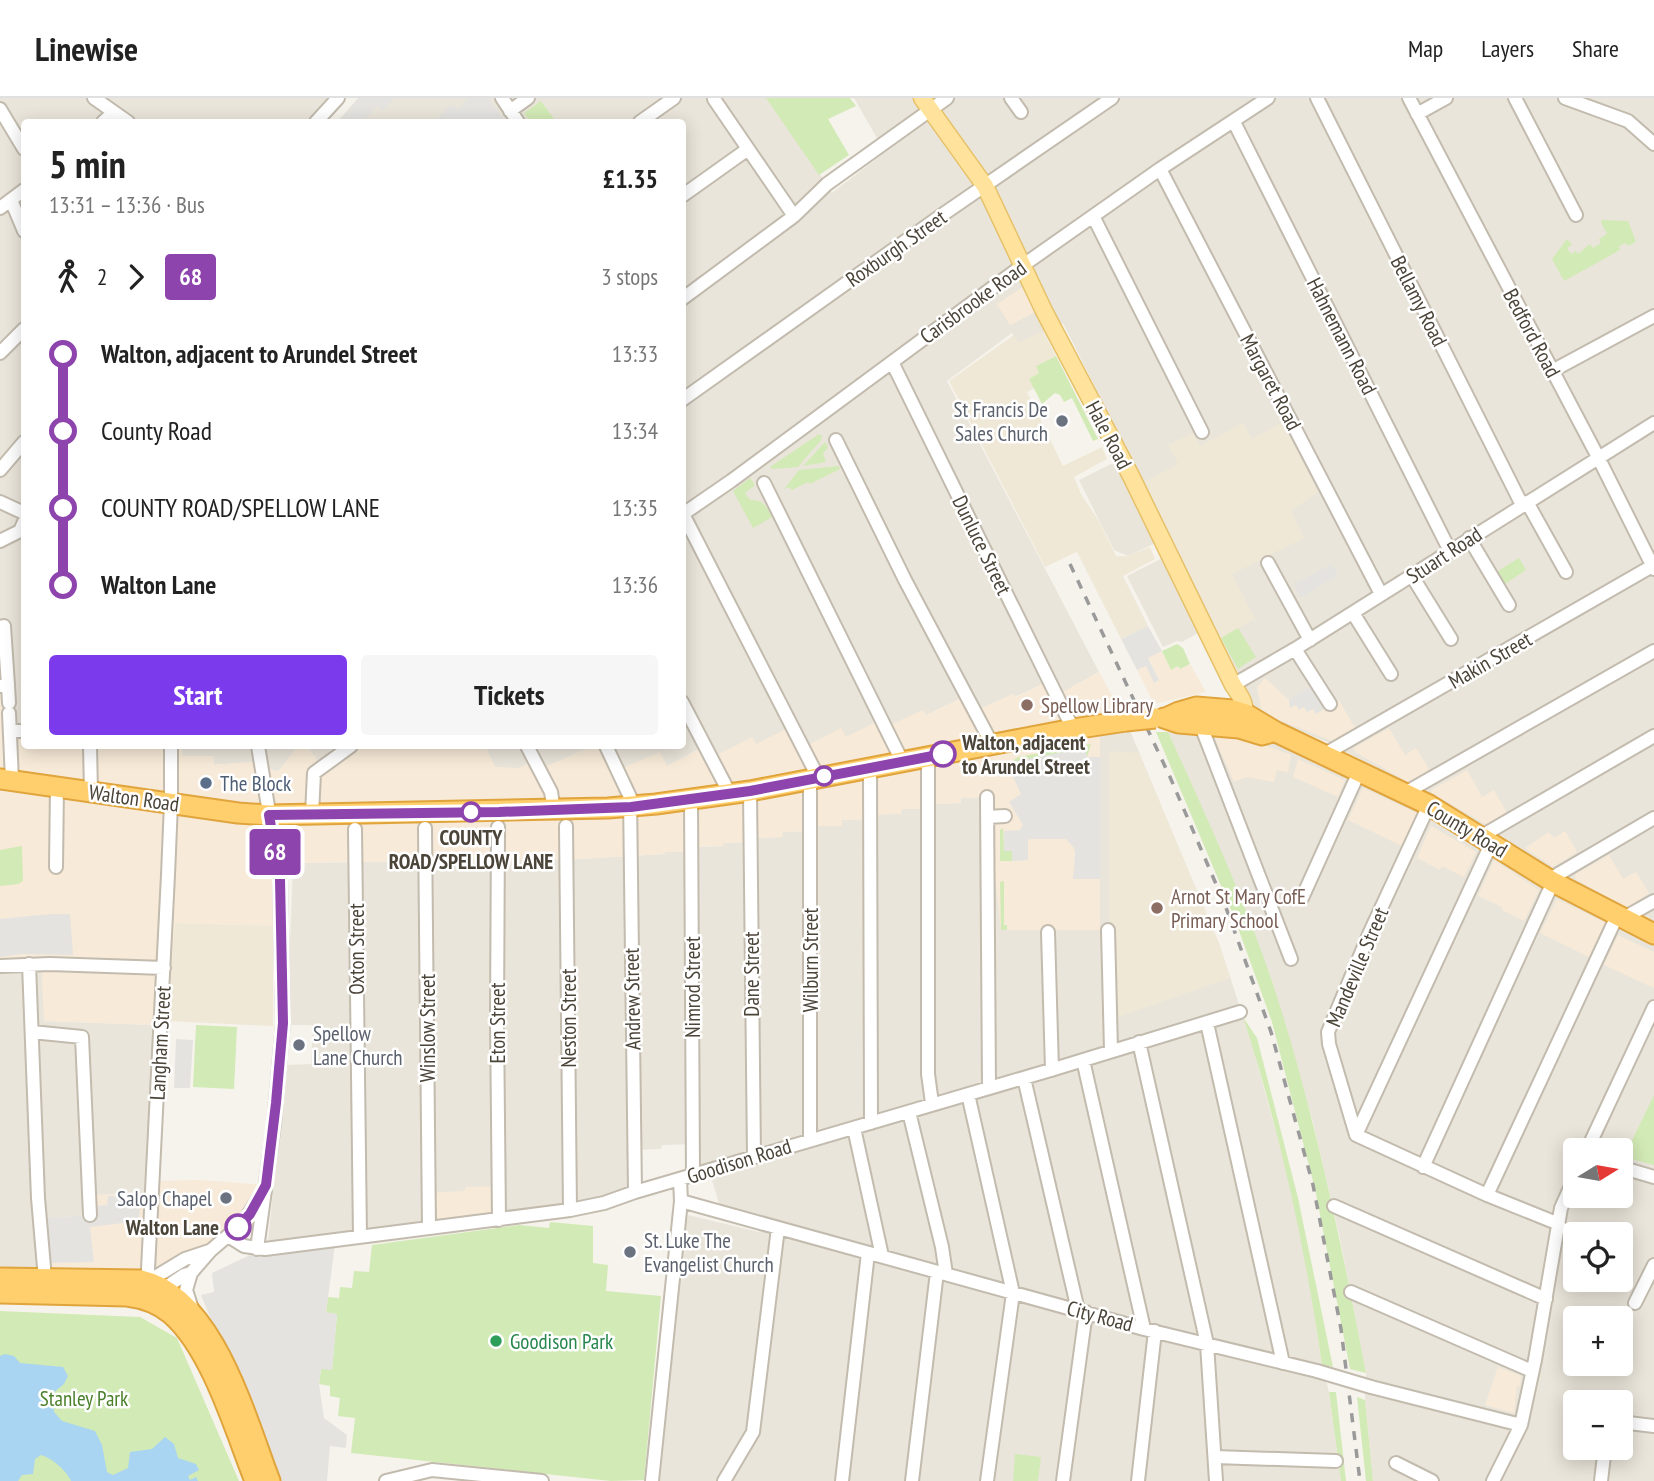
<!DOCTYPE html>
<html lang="en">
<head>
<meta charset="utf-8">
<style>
	:root { --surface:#fff; --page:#f6f6f6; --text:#222; --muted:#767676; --line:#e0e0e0; --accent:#7c3aed }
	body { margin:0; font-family:"PT Sans Narrow",sans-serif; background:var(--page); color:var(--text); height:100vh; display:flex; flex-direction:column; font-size:26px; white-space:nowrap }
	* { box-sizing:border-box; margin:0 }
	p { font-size:23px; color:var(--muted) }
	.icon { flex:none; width:38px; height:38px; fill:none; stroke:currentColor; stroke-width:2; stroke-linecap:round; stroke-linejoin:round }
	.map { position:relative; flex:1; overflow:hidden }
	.sheet { position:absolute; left:21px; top:21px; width:665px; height:630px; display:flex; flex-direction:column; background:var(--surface); border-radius:7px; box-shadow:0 4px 18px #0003 }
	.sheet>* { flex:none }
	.badge { padding:0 14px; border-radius:5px; font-size:24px; line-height:46px }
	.needle { width:46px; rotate:79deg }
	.controls { position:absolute; left:1563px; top:1040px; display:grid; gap:14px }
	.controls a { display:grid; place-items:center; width:70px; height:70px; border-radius:7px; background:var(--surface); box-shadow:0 4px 18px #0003; font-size:35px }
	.map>.badge { position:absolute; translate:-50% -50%; box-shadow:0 0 0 4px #fff }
	.legs { display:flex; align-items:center; gap:10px; height:77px; padding:0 28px; font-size:23px }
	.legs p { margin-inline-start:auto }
	.summary { display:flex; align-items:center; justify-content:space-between; height:119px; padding:0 28px }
	h1 { font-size:38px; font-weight:800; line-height:52px }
	.button { display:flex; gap:14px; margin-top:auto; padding:14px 28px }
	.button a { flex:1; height:80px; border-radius:7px; background:var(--accent); color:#fff; font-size:28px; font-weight:800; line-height:80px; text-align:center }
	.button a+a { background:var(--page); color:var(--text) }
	ul { padding:0 28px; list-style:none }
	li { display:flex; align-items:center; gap:24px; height:77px; font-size:26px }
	li i { display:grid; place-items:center; width:10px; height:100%; margin:0 9px; background:currentColor }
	li i::after { content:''; width:18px; height:18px; margin:-9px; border:5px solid; border-radius:50%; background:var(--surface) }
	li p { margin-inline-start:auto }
	li:first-child i { background:linear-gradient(#0000 50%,currentColor 0) }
	li:last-child i { background:linear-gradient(currentColor 50%,#0000 0) }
	header { display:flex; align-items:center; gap:42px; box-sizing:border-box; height:98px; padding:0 35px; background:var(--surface); border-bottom:2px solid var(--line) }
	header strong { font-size:33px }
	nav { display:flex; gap:38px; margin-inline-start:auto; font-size:24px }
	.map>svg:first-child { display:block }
	.residential { fill:#eae5da; fill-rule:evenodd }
	.commercial { fill:#f7ead8 }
	.education { fill:#efe8d6 }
	.green { fill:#d2eab5 }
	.parking { fill:#e5e3e0 }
	.water { fill:#a9d4f2 }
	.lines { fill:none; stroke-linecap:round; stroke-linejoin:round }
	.minor-casing { stroke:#c2bbae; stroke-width:16 }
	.major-casing { stroke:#e6c16a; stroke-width:19 }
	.highway-casing { stroke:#e0a43c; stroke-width:23 }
	.minor { stroke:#fff; stroke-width:12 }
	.major { stroke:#ffe39c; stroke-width:16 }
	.highway { stroke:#ffcf6e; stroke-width:19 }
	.rail { stroke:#9a9a9a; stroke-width:3.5; stroke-dasharray:9 9; stroke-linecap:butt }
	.minor-bridge-casing { stroke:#c2bbae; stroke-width:16; stroke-linecap:butt }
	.highway-bridge-casing { stroke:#e0a43c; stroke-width:23; stroke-linecap:butt }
	.minor-bridge { stroke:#fff; stroke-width:12 }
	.highway-bridge { stroke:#ffcf6e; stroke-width:19 }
	.line-1-casing { stroke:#fff; stroke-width:16 }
	.line-1 { stroke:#8e44ad; stroke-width:10 }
	.worship-dot { fill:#6b7280; stroke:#fff; stroke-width:2.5 }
	.education-dot { fill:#8d6e63; stroke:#fff; stroke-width:2.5 }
	.stop-1-dot { fill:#fff; stroke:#8e44ad; stroke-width:3.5 }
	.service-dot { fill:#5c6f8a; stroke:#fff; stroke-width:2.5 }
	.leisure-dot { fill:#2e9e5b; stroke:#fff; stroke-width:2.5 }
	.labels { text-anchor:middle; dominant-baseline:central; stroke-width:5; stroke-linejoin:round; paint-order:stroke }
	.street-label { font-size:21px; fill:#4b4439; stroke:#fff }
	.worship-label { font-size:21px; fill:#5b616d; stroke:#fff; text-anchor:end }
	.education-label { font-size:21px; fill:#785e54; stroke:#fff; text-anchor:start }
	.stop-label { font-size:21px; font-weight:bold; fill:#4b4439; stroke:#fff; text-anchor:start }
	.service-label { font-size:21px; fill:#4e5e75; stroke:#fff; text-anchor:start }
	.leisure-label { font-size:21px; fill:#27864d; stroke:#fff; text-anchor:start }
	.park-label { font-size:21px; fill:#4a7f2a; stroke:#fff }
</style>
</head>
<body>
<header>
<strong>Linewise</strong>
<nav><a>Map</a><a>Layers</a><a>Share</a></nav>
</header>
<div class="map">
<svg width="1654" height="1383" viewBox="0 0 1654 1383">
	<rect width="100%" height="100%" fill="#f6f3ec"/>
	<path class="residential" d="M0,0h338l-22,24h-292v601h-15l-6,-31h-3z
		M358,0h412l62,95 53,-41 -31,-54h800v828l-95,-50 -137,-84 -95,-50 -69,-28 -44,-90 -32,18 -5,-1 -14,6 -36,-71 53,-27 -7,-14 -45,21 -14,-6 -35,-70 50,-25 -66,-132 -45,21 -6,-11 -65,48 152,291 -43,24 -7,-15 -34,16 -2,-3 -38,18 -9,-16 -40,19 -3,-4 -38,17 -40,9 -4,-8 -38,19 -11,-21 -36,18 -4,-7 -48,24 -7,-12 -30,16 -51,6 -14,-26h80v-624h-345z
		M1126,623l94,225 31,95 36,131 21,101 14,92 7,27 12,89h-681l24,-249 4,-17 71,17 4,-14 -43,-11 -11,-37 -16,5v-31l-31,1 -1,4 -27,1 1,42 -136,28 -33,-33 -1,4 -36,37 -161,13 18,-176 25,-1 2,-39h-26l6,-162 286,-4 85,-5 1,-2h26l1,-5 31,-1v-3l27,-1v-4l32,-1 1,-5 26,-1 1,-5 32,-1v-5h28l1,-5 30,-2v-4h27v-5l32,-1 1,-5 26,-1 113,133v-206z
		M1179,625l97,9 378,202v547h-281l-8,-81 1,-27 -26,-134 -27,-117 -41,-141 -31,-83 -73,-166zM1575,1052h45v45h-45zM1575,1136h45v45h-45zM1575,1220h45v45h-45zM1575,1304h45v45h-45z
		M181,648h117l-20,26 -26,-10 -38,3 -1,-9h-31z
		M307,648h45l-30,21z
		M485,648h108l-54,24 -44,-3z
		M15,873l28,1 1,49 109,4 -6,169 -58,1 1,20 -50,4 5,60 -45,-1v-306z"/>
	<path class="commercial" d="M1023,189l12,25 -25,13 -13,-21z
		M1162,553l9,19 7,-4 2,3 10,-5 16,28 -52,12 -17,-34 9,-4 13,14 -11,-23z
		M1099,574l27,49 -26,3v206h-99l-15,-133 -25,1v5l-32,1 -1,5h-26l-1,5 -30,1 -1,5h-28v6h-32v5l-27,1 -1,5 -31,1 -1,4 -26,1 -1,3 -31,1v5h-27v2l-86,5 -286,4 -18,21 -2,42 -98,-3 -8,98 -14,4 -109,-4 -3,-62 -41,2v-269h3l6,31h15v23h157l2,10h30l1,9 38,-3 26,10 20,-26h9l15,21 30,-21h133l10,21 24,1 11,-6 9,8 54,-24h9l14,25 44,-19 7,14 31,-16 6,12 48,-25 4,7 36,-18 11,22 38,-20 5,9 35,-18 5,8 37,-17 3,5 40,-19 9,15 38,-17 3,3 33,-16 8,14z
		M1265,580l24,22 1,7 6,-2 17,3 3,5 23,-13 16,28 -23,13 -70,-28 -5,-26z
		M1389,630l16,27 11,-7 14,23 -20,12 -55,-31 -1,-4z
		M1216,637l51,11 24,9 -3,17 -11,-2 -3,12 -27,-5 -13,5 -19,-43z
		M1298,661l47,21 -7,17 -45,-20z
		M1467,672l15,27 12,-7 13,23 -20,12 -55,-32 -1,-3z
		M1363,690l54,25 -15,33 -54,-26z
		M1431,728l45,26 -12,25 -22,-11 -2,4 -23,-12z
		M1565,733l12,21 -24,15 -28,-19 24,-16 5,6z
		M1609,757l14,24 13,-7 13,21 -22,15 -52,-29 1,-5z
		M1494,762l45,30 -15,31 -22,-11v-3l-24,-11z
		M1557,801l49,24 -17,34 -49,-24z
		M1618,837l36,17v36l-50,-23z
		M200,1082l66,5 -47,59 -59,42 -115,-7 -5,-60 50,-4 -2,-20 58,-1 1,-13z
		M499,1088v34l-70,8 -1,-35 37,-2 1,-4z
		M1498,1269l23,9 -1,10h-3l-3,27 -29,-8z"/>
	<path class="education" d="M1043,233l13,25 -20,10 4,7 -11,6 5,9 -7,4 36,74 39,-19 5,12 -33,18 7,17 18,27 17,35h12l22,-9 5,12 -32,17 25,50 -27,13 -44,-87 -32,15 -96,-186 65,-46 4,8z
		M1283,324l35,70 -27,19 13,27 -72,36 23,45 -34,19 -77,-156 34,-18 -9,-19 24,-12 7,13 43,-23 9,16z
		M1109,653l30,2 81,193 10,32 -121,42z
		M175,825l98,3v100l-106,-5z"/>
	<path class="green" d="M766,0h84l6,8 -28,13 21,36 -30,20z
		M541,3l15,21h-26l-6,-9z
		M1602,122l26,1 8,21 -8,4 -2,-3 -7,3 1,4 -56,31 -12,-22 15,-20 5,6 -5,3 4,6 5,-3 2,3 12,-10 3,4 8,-5 -2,-4 8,-5 -6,-11z
		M1056,258l42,83 -5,2 -21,-43 -8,4 -4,-7 -5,-2 -13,11 -13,-25 10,-6 -3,-7z
		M819,336l3,2 -1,4 -23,27 -26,2 -2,-2z
		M825,344l3,5 -5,7 3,8 -23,4z
		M838,368l2,3 -30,15 -2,-2 -16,8 -3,-3 -5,2 15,-19z
		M750,380l5,7 -10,8 5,7c14,0 16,6 22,17l-19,11 -20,-37z
		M1519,460l7,12 -21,14 -7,-13z
		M1238,530l18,29 -18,12 -17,-31z
		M1177,546l6,4 7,16 -10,5 -2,-3 -7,4 -9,-19z
		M1156,634h12c37,81 75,164 104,249 42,128 69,260 94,392l-16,-4 -35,-180 -43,-167 -39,-108z
		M1091,646l-4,13 -2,-9 -69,14 1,7 -7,1 1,-8 7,-5z
		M1003,730l1,23h8v10h-12v-31z
		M22,748l1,35 -5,3 -18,2v-36z
		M1004,783v44h3v5h-6l-1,-48z
		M1243,919l14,21 41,160 35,169 -11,-2c-17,-118 -42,-234 -79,-348z
		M196,927l41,2 -3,62 -41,-2z
		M1654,997v70l-30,-8z
		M550,1124l43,4v37l15,2 -2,26 55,5 -17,184 -33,1 -260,-28 4,-35 -17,-2 2,-18 -10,-2v-10l-11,-2 2,-15h11l5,-55 -11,-1 2,-16 11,1 1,-11 12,1 2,-17 15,1 3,-27 147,-20 30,3z
		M0,1213l140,6 37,21 62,143h-239z
		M1329,1294h7l10,89h-5z
		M1357,1299l8,3 8,81h-7z
		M1015,1356l26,3 -3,24h-25z"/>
	<path class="parking" d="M359,0h35l-11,13 -6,-5 -13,14 2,2h-21l-4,-3z
		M468,0h20l18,24h-72l17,-18 7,6z
		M1332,466l6,11 -37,23 -7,-14z
		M1148,528l14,25 -14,7 11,22 -5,3 -8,-17 -9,4 -16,-31z
		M1313,587l14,22 -11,7 -3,-5 -6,3 -3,-5 -5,3 -3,-5 -6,3 -1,-8z
		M1085,650l2,9h13v122h-27l2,-25 -1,-6 -8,-9h-36l-2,2v19l-16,1v-10h-8v-20l16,-1 3,-5 -14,-23 12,-8 -11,-24 7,-1 -1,-8z
		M51,816h19l3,41 -52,-1 -21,3v-38z
		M176,941l17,1 -3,48h-16z
		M108,1098l22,1 -1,8 11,-1 -1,17 -49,6 4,35 -43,1 -5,-45 46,-3 4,-9 11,-1z
		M335,1147l-9,67 11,2 -5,56 -11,-1 -2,15 5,34 23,17 -1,13 -16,-2 -3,35h-50l-76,-186 13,-3 -2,-19 40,-19z"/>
	<path class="water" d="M5,1256l9,2 6,7 43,4 5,9 -4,8 -11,9 1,19 8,9 33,10 7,14 5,27 6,3 15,-7 2,-16 22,-3 13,-12 9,7 4,14 18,6 3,6 -11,6 2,4 6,-3 2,4h-127c-4,-10 -19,-23 -30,-26l-6,4 -2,15 -11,1 -4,6h-18v-125z"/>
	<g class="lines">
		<defs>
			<path id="minor" d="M94,0l34,24
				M502,0l16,24
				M1011,0l10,14
				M1317,0l205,407
				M1409,0l189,359 56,112
				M1515,0l61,117
				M1565,0l63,23 26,23
				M714,1l80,117
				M0,11l24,40
				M510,13l18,-13
				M1417,16l29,-16
				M103,24l10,-9
				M316,24l22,-24
				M640,24l34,-24
				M1234,24l216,429
				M1160,71l221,425
				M682,98l66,-47
				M11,102l13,31
				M0,110l24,-18
				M1093,118l109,216
				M682,201l112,-83 33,-32 120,-86
				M0,255l24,-24
				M892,264l181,367
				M1552,273l102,-55
				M682,302l260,-185 170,-117
				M836,342l69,140 87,164
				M0,372l24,-28
				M764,385l138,278
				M0,404l24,11
				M1527,404l39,70
				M1469,440l40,67
				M0,443l20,-10 4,-9
				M1268,465l42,77
				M1412,478l39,63
				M1353,515l38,61
				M0,529l4,-1 4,59
				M1295,551l35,55
				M1233,587l62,-36 359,-226
				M0,588l8,-1 1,18
				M682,604l48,92
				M9,615l3,67
				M1203,626v7l88,228
				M10,633h14
				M90,648l1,46
				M527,648l24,46 3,18
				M606,648l24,51 5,395
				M1325,656l329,-189
				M928,658v318l4,29
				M870,669l1,356
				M818,679l-135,-263 48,-33 291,-215 138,-97 108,-71
				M810,681v361
				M750,693l4,366
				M1405,695l249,-142
				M987,699l2,291
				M691,702l2,375
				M312,716l2,-41 37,-27
				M987,719l18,-1
				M566,728l4,384
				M498,729l-1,192 2,201
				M425,730l4,400
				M355,731l5,408
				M1480,739l174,-101
				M56,769l1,-81
				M1550,781l104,-61
				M1302,800l57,-126
				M1622,821l32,-18
				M1108,832l3,120
				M1048,834l4,138
				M29,866l9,234 7,81
				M0,868l50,-2 114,4
				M1207,925l76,340
				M32,934l50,5 8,178
				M1139,944l68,302 9,137
				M1083,962l61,269
				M1024,980l54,232
				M968,996l45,199 -26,188
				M909,1014l33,135 4,27
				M854,1030l28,128
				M1356,1037l-27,-91 -1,-12 42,-100 59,-127
				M1356,1037l135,-291
				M1356,1037l131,60 72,29
				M1587,1052l67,-143
				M1423,1069l130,-285
				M1620,1069l34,10
				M1487,1097l130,-279
				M681,1103l463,128 173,42
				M1334,1108l212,93
				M228,1138l16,10 21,3 305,-39 34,-7 31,-11 419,-123 186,-57
				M257,1151l17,-125 9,-101 -3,-144 -22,-133
				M191,1175l-5,17 6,19
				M147,1184l38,-23 24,-8
				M147,1191l21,-414 3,-72v-57
				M159,1194l25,-17 7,-2 19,-22 34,-29 15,-24
				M1351,1194l181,79
				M1635,1205l19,-38
				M1371,1289l150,38
				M1620,1324l34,4
				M1215,1359l121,4
				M1396,1365l36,18
				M386,1383l46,-11 110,11
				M652,1383l29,-280 -1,-22
				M724,1383l29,-49 25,-204
				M842,1383l26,-228
				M912,1383l25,-209
				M1063,1383l23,-169
				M1138,1383l17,-150
				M1493,1383l28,-56 14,-65 26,-152 14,-31
				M1601,1383l4,-34"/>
			<path id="major" d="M922,0l63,88 59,125 87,165 102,209c9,13 16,23 8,38"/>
			<path id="highway" d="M1164,620l15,5 60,5 23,7 10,-3
				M1166,620l13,-6 17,-5 37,3 13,4 30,18 153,73 124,77 101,52
				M0,681l238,34 31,2 339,-7 48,-4 94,-13 323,-62 53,-8
				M0,1180l141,2c73,16 105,139 129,201
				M0,1195l127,3c17,2 31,7 44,18 41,36 64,117 84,167"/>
		</defs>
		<use href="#minor" class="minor-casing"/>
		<use href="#major" class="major-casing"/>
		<use href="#highway" class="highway-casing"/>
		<use href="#minor" class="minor"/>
		<use href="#major" class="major"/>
		<use href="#highway" class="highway"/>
		<path class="rail" d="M1070,466l100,213 55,128 46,127 42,153 28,144 19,152"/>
		<defs>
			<path id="minor-bridge" d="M1317,1273l54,16"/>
			<path id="highway-bridge" d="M1126,623l29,-3"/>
		</defs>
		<use href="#minor-bridge" class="minor-bridge-casing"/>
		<use href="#highway-bridge" class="highway-bridge-casing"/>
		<use href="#minor-bridge" class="minor-bridge"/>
		<use href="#highway-bridge" class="highway-bridge"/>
	</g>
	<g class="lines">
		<defs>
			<path id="line-1" d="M238,1129l12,-13 16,-29 10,-82 7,-80 -3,-144 -11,-64 230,-3 132,-5 119,-16 193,-37"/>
		</defs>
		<use href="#line-1" class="line-1-casing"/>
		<use href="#line-1" class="line-1"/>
	</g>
	<g class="worship-dot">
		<circle cx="1062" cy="323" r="7"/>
		<circle cx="299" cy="947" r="7"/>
		<circle cx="226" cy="1100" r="7"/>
		<circle cx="630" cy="1154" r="7"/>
	</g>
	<g class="education-dot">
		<circle cx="1027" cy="607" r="7"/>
		<circle cx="1157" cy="810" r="7"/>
	</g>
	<g class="stop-1-dot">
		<circle cx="943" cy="656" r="12"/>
		<circle cx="824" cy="678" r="9"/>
		<circle cx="471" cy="714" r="9"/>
		<circle cx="238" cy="1129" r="12"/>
	</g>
	<circle class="service-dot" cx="206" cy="685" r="7"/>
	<circle class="leisure-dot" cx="496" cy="1243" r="7"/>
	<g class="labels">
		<g class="street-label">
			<text transform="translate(896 150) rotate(-35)">Roxburgh Street</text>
			<text transform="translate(1419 203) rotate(63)">Bellamy Road</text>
			<text transform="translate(973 204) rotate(-36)">Carisbrooke Road</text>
			<text transform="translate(1532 235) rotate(62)">Bedford Road</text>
			<text transform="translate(1342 238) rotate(63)">Hahnemann Road</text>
			<text transform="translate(1271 284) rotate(62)">Margaret Road</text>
			<text transform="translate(1109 337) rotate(62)">Hale Road</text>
			<text transform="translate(982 447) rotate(64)">Dunluce Street</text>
			<text transform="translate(1444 457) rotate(-33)">Stuart Road</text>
			<text transform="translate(1490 562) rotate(-30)">Makin Street</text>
			<text transform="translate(134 700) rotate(8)">Walton Road</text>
			<text transform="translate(1467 731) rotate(31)">County Road</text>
			<text transform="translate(356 851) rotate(-90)">Oxton Street</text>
			<text transform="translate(810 862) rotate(-90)">Wilburn Street</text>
			<text transform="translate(1357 869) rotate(-67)">Mandeville Street</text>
			<text transform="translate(751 876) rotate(-90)">Dane Street</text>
			<text transform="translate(692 889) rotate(-90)">Nimrod Street</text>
			<text transform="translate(632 901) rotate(-91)">Andrew Street</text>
			<text transform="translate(568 920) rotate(-90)">Neston Street</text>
			<text transform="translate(497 925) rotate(-90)">Eton Street</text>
			<text transform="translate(427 930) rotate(-90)">Winslow Street</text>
			<text transform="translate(160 945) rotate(-87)">Langham Street</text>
			<text transform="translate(739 1063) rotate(-17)">Goodison Road</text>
			<text transform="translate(1100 1218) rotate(15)">City Road</text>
		</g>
		<g class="worship-label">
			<text x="1048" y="311">St Francis De<tspan x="1048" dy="24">Sales Church</tspan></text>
			<text x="313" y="935" text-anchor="start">Spellow<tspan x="313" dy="24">Lane Church</tspan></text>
			<text x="212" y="1100">Salop Chapel</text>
			<text x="644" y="1142" text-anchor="start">St. Luke The<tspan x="644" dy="24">Evangelist Church</tspan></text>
		</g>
		<g class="education-label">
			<text x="1041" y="607">Spellow Library</text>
			<text x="1171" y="798">Arnot St Mary CofE<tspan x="1171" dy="24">Primary School</tspan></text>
		</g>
		<g class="stop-label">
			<text x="962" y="644">Walton, adjacent<tspan x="962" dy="24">to Arundel Street</tspan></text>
			<text x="471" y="739" text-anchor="middle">COUNTY<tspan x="471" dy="24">ROAD/SPELLOW LANE</tspan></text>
			<text x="219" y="1129" text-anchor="end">Walton Lane</text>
		</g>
		<g class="service-label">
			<text x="220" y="685">The Block</text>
		</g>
		<g class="leisure-label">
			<text x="510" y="1243">Goodison Park</text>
		</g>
		<g class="park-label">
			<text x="84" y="1300">Stanley Park</text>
		</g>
	</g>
</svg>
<div class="controls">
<a><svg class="needle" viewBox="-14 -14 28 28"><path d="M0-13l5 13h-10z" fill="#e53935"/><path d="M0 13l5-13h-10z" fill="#767676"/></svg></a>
<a><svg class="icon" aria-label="locate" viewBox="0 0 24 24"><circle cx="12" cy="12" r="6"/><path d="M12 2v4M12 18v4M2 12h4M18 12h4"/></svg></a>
<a>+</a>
<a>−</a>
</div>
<b class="badge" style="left:275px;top:754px;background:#8e44ad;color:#fff">68</b>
<section class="sheet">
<div class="summary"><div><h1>5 min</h1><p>13:31 – 13:36 · Bus</p></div><b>£1.35</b></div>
<div class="legs"><svg class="icon" aria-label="walk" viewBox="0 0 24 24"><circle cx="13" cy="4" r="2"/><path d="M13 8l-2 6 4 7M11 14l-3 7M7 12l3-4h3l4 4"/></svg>2<svg class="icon" aria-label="forward" viewBox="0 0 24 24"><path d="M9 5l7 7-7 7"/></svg><b class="badge" style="background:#8e44ad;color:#fff">68</b><p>3 stops</p></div>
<ul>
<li><i style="color:#8e44ad"></i><b>Walton, adjacent to Arundel Street</b><p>13:33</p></li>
<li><i style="color:#8e44ad"></i><span>County Road</span><p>13:34</p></li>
<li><i style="color:#8e44ad"></i><span>COUNTY ROAD/SPELLOW LANE</span><p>13:35</p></li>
<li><i style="color:#8e44ad"></i><b>Walton Lane</b><p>13:36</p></li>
</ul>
<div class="button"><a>Start</a><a>Tickets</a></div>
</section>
</div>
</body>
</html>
